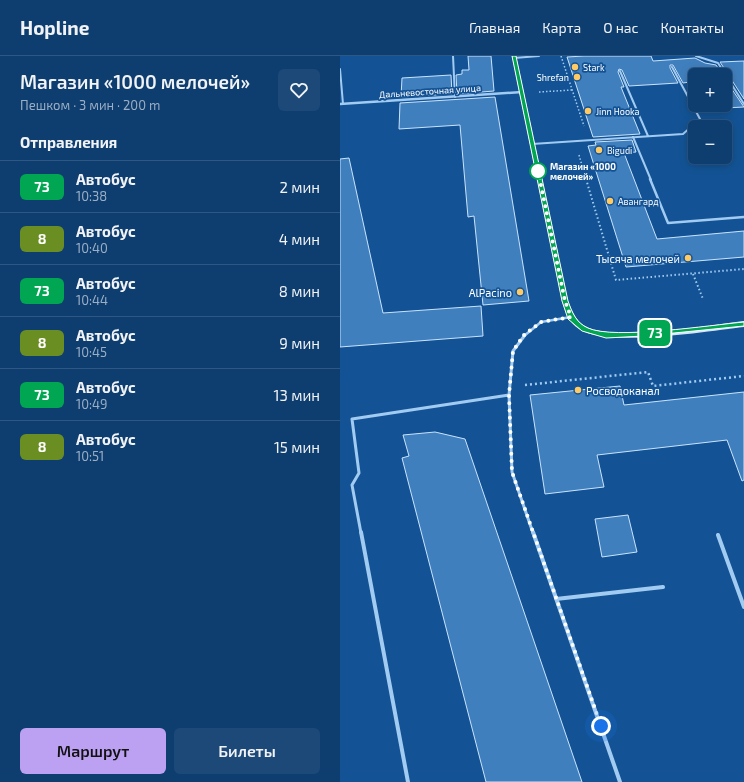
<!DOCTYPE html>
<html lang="ru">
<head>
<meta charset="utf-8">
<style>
	:root { --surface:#0e3e70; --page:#1c4978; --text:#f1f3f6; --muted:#9baec3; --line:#2e5783; --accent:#bca0f2 }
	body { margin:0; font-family:"Exo 2",sans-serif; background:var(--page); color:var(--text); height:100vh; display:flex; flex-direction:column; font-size:15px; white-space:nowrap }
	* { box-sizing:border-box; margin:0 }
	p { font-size:13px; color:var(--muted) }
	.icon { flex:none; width:22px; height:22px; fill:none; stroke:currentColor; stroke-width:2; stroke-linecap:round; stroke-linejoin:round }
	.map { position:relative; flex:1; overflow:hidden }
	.sheet { display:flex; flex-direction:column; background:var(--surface); width:340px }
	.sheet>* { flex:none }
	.badge { padding:0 8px; border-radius:6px; font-size:14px; line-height:26px }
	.controls { position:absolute; left:348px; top:12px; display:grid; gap:8px }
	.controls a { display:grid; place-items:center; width:44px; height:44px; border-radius:6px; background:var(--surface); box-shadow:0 2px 10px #0003,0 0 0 1px var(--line); font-size:20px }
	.you { position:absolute; width:20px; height:20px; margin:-10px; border:3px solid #fff; border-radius:50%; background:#1a73e8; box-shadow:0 0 0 6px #1a73e833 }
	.map>.badge { position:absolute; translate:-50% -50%; box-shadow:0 0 0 2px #fff }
	h2 { padding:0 20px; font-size:15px; line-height:36px }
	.round { display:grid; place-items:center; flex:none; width:42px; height:42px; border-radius:6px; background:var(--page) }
	.summary { display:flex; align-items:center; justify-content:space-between; height:68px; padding:0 20px }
	h1 { font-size:19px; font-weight:600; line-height:30px }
	.action { display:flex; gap:8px; margin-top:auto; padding:8px 20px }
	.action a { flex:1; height:46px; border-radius:6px; background:var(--accent); color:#111; font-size:16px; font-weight:600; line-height:46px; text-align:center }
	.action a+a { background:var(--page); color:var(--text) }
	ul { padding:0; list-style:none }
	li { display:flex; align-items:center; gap:12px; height:52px; padding:0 20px; border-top:1px solid var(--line) }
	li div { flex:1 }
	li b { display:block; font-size:15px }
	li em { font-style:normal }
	li .badge { min-width:44px; font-weight:700; text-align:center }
	header { display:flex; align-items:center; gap:24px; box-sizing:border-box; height:56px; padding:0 20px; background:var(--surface); border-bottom:1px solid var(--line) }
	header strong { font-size:19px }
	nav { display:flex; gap:22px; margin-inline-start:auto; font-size:14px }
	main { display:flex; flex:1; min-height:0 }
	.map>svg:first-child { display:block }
	.building { fill:#407fbe; stroke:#c9e4fd }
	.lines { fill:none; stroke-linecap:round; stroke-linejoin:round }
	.path-far2 { stroke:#a2cbf2; stroke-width:1.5; stroke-dasharray:1.5 2; stroke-linecap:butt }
	.path-far1 { stroke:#a2cbf2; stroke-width:2; stroke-dasharray:1.5 2.5; stroke-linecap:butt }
	.path { stroke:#a2cbf2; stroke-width:2.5; stroke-dasharray:2 3; stroke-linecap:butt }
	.service-far3 { stroke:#a2cbf2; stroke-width:2 }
	.service-far2 { stroke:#a2cbf2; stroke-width:2.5 }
	.service-far1 { stroke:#a2cbf2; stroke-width:3 }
	.service { stroke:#a2cbf2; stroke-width:4 }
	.minor { stroke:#a2cbf2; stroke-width:2.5 }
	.secondary { fill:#d1e6fc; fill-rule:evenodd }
	.line { fill:#00a651; stroke:#fff }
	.walk { stroke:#fff; stroke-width:4; stroke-dasharray:0 7.2 }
	.poi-dot { fill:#ffc963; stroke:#135395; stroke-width:1.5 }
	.stop-dot { fill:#fff; stroke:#00a651; stroke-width:2 }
	.labels { text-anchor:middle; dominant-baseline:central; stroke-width:3.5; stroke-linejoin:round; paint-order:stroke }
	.far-poi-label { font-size:9px; fill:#fff; stroke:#135395; text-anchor:start }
	.far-street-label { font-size:9px; fill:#fff; stroke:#135395 }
	.far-stop-label { font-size:9px; font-weight:bold; fill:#fff; stroke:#135395; text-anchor:start }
	.poi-label { font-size:11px; fill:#fff; stroke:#135395; text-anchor:end }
</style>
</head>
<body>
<header>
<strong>Hopline</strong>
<nav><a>Главная</a><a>Карта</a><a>О нас</a><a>Контакты</a></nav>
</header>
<main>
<section class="sheet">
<div class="summary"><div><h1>Магазин «1000 мелочей»</h1><p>Пешком · 3 мин · 200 m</p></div><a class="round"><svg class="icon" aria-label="heart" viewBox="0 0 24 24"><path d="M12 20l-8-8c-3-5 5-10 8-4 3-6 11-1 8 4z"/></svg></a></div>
<h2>Отправления</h2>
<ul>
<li><span class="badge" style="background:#00a651;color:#fff">73</span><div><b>Автобус</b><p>10:38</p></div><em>2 мин</em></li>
<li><span class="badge" style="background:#6b8e23;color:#fff">8</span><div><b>Автобус</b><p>10:40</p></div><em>4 мин</em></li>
<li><span class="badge" style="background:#00a651;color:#fff">73</span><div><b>Автобус</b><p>10:44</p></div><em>8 мин</em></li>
<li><span class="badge" style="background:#6b8e23;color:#fff">8</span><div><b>Автобус</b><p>10:45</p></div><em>9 мин</em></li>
<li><span class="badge" style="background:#00a651;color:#fff">73</span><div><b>Автобус</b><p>10:49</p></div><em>13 мин</em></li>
<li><span class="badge" style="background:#6b8e23;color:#fff">8</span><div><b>Автобус</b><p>10:51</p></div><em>15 мин</em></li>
</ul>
<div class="action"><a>Маршрут</a><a>Билеты</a></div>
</section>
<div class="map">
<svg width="404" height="726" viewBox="0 0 404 726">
	<rect width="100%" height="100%" fill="#135395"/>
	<path class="building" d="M128,0h23l3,35 -37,3 -1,-19 6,-1v-4h7z
		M244,0h67l2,5 42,-3 10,5 11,2 7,10h-28v17l-5,-10 -7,1 -10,-18h-3v3l8,15 -49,3 -7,-16 -3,-1 -1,3 6,15h-3l19,47 -47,3 -26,-80z
		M404,5v38l-24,-37z
		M111,19l1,19 -51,3 1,-19z
		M385,23l19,28 -39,2 -3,-4h23z
		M155,41l34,204 -46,4 -9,-89 -6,1 -8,-92 -61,4 1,-26z
		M292,84l4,12 -12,1 33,86 87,-8v26l-118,10 -38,-121 8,-1 -1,-3z
		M9,102l34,155 98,-7 2,30 -143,11v-188z
		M280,330l4,19 120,-13v88l-2,1 -15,-41 -130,15 7,32 -59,7 -15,-99z
		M95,376l30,7 117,343h-96l-84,-324 7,-2 -6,-21z
		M288,459l9,37 -35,5 -7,-38z"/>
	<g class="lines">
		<path class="path-far2" d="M221,0l23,70
			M199,36l33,-2
			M239,99l7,25"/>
		<path class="path-far1" d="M246,123l30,101 128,-11
			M353,218l10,25"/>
		<path class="path" d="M185,329l123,-13 5,14 91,-10"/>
		<path class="service-far3" d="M113,0l2,41
			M356,0l22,7 26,41
			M174,2l25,-2
			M0,13l3,35
			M280,15l28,65
			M293,81l18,43
			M192,88l151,-10 17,-15 -28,-52"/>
		<path class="service-far2" d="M310,123l18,44 76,-6
			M184,280l17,-14 30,-5"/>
		<path class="service-far1" d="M185,279l-12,16 -4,44 3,77 21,61
			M21,477l-9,-48 7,-12 -7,-54 157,-24"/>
		<path class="service" d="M21,476l47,250
			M193,476l87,250
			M378,479l26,72
			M216,543l107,-12"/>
		<path class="minor" d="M0,48l182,-12"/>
		<path class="secondary" d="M172,0h4l52,245c4,10 8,20 17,25 26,16 127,-1 159,-5v6c-36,4 -136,21 -165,2 -10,-6 -14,-18 -17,-28z"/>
	</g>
	<path class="line" d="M172,0h4l52,245c4,11 8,22 20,27 26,12 123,-3 156,-6v4l-100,10 -38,2 -24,-7 -14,-12 -6,-18z"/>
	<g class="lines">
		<path class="walk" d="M198,115l27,130 6,16 -30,5 -17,13 -11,16 -4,44 3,77 89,254"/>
	</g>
	<g class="poi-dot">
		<circle cx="235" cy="11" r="4"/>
		<circle cx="237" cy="21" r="4"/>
		<circle cx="248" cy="55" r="4"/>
		<circle cx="259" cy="94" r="4"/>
		<circle cx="270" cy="145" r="4"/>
		<circle cx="348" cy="202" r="4"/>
		<circle cx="180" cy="236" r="4"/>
		<circle cx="238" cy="334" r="4"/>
	</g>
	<circle class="stop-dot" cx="198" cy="115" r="8"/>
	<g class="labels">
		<g class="far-poi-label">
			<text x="243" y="11">Stark</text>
			<text x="229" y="21" text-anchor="end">Shrefan</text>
			<text x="256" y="55">Jinn Hooka</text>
			<text x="267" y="94">Bigudi</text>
			<text x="278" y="145">Авангард</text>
		</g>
		<g class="far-street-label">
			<text transform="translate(90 35) rotate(-4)">Дальневосточная улица</text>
		</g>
		<g class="far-stop-label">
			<text x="210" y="110">Магазин «1000<tspan x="210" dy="10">мелочей»</tspan></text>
		</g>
		<g class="poi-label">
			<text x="340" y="202">Тысяча мелочей</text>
			<text x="172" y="236">AlPacino</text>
			<text x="246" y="334" text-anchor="start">Росводоканал</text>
		</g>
	</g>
</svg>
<div class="controls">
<a>+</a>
<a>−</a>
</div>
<div class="you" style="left:261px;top:670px"></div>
<b class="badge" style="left:315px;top:277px;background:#00a651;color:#fff">73</b>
</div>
</main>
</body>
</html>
